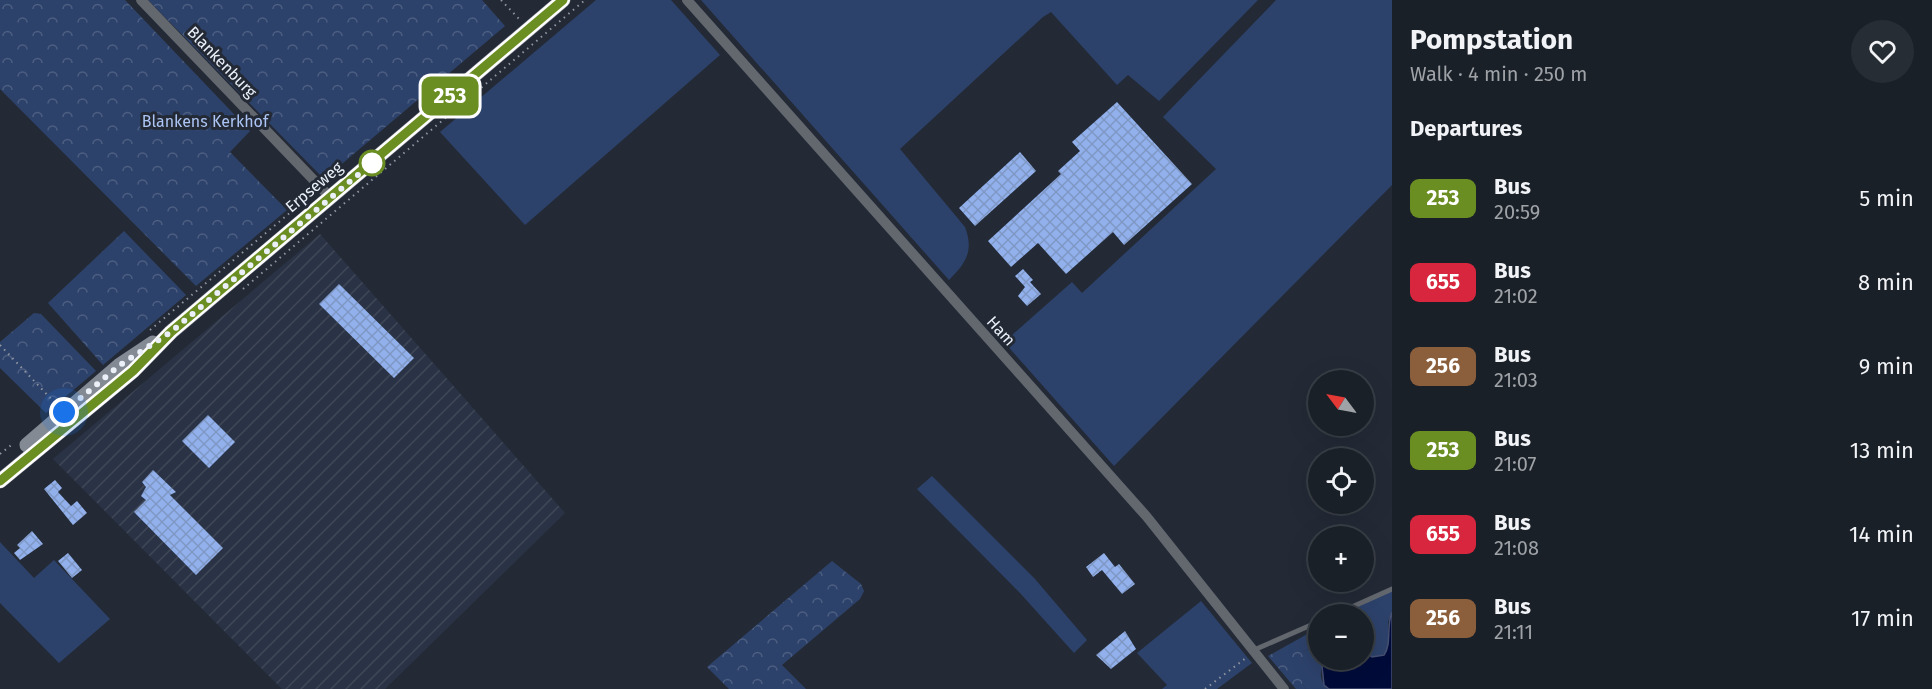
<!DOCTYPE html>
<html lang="en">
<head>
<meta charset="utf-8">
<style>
	:root { --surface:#1a2028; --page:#272d34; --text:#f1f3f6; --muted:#9fa3a8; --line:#383e45 }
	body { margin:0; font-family:"Fira Sans",sans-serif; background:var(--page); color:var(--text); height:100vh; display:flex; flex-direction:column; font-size:22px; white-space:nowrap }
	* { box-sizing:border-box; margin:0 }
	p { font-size:20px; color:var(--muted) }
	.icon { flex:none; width:33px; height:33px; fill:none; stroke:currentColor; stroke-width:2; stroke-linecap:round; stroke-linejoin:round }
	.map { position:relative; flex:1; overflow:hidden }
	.details { display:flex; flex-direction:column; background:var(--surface); width:540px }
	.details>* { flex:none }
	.badge { padding:0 12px; border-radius:9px; font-size:21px; line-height:39px }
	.needle { width:39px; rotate:302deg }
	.fabs { position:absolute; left:1308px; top:370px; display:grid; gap:12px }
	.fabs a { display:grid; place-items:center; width:66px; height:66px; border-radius:50%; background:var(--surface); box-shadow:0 6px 24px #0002,0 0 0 2px var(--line); font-size:30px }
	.you { position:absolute; width:30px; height:30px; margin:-15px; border:4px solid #fff; border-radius:50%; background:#1a73e8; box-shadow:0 0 0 9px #1a73e833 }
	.map>.badge { position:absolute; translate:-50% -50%; box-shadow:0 0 0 3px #fff }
	h2 { padding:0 18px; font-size:22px; line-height:54px }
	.round { display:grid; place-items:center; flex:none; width:63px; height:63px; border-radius:32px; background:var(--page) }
	.head { display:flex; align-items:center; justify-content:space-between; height:102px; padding:0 18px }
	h1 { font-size:28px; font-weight:700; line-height:45px }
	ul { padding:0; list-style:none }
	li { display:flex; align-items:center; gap:18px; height:84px; padding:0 18px }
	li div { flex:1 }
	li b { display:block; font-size:22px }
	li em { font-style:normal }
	li .badge { min-width:66px; font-weight:700; text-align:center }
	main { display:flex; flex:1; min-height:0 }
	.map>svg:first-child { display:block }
	.industrial { fill:url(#industrial-furrows) }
	.green { fill:#2d426b }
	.forest { fill:url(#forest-crowns) }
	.water { fill:#000b3a; stroke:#465073; stroke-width:1.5 }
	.building { fill:url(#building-cross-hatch) }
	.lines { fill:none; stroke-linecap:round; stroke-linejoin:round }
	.path { stroke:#9096a0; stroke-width:2; stroke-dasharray:1.5 4.5; stroke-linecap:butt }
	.service { stroke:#63676e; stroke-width:5 }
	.minor { stroke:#63676e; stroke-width:10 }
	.secondary { stroke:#848a94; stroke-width:15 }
	.line-casing { stroke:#fff; stroke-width:14 }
	.line { stroke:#6b8e23; stroke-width:9 }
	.walk { stroke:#ebf0f8; stroke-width:6; stroke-dasharray:0 10.8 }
	.stop-dot { fill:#fff; stroke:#6b8e23; stroke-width:3 }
	.labels { text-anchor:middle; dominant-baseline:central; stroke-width:6; stroke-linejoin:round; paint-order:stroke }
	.street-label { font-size:16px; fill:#ebf0f8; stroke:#232a36 }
	.park-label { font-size:16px; fill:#acc5f5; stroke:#232a36 }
</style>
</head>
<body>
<main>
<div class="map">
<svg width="1392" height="689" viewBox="0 0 1392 689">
	<defs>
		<pattern id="industrial-furrows" width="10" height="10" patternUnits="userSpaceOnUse" patternTransform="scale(1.5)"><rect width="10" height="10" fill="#2a3345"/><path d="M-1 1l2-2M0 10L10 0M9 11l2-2" fill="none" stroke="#3f4757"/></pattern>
		<pattern id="forest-crowns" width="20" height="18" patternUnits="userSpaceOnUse" patternTransform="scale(1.5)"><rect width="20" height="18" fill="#2d426b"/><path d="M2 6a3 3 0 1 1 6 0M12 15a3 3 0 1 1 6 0" fill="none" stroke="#4c5e81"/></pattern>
		<pattern id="building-cross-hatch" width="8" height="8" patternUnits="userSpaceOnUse" patternTransform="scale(1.5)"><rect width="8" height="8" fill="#92b1ec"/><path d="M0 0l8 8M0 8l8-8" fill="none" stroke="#7f97c4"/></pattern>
	</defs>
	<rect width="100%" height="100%" fill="#232a36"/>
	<path class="industrial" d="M320,234l245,279 -180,176h-103l-229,-230z"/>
	<path class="green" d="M596,0h75l49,55 -195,170 -85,-93z
		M701,0h557l-99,101 -31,-26 -11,10 -66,-73 -8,5 -143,132 65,78c9,24 1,36 -16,53z
		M1276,0h116v185l-278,281 -110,-124 68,-60 10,11 134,-124 -53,-52z
		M932,476l103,103 52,61 -13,13 -54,-60 -103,-104z
		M0,542l34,36 20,-18 56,59 -51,44 -59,-60z
		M1392,591v20l-4,11v28l-9,8 -7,-1 -8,-7v-35h-12l-2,-5z
		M1201,601l51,62 -35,26h-55l5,-4 -30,-32z
		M1318,644v16h7c-6,10 -6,21 3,29h-22l-4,-6 1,-31z"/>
	<path class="forest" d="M0,0h125l125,131 -20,21 57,58 -91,76 -196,-197z
		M148,0h334l23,26 -181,153z
		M124,231l62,64 -83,70 -55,-62z
		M34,313l7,1 55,57 -50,42 -46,-45v-26z
		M832,561l29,23 3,7 -4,8 -78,66 24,24h-77l-22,-22z
		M1318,628v16l-15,8 3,17 -4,14 4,6h-10l-28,-33z"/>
	<path class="water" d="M1392,612v77h-63l-5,-4 -2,-19 4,-6h38v-9l8,6 12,-2c8,-11 2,-29 8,-43z"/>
	<path class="building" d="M1117,102l75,82 -68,61 -11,-13 -47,42 -28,-31 -27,24 -23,-26 73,-67 -3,-3 22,-20 -8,-9z
		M1020,152l16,19 -61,55 -16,-18z
		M1023,269l10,11 -3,2 11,12 -14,12 -9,-10 7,-9 -10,-11z
		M339,284l75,74 -20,20 -75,-74z
		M208,415l27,27 -26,26 -27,-27z
		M153,470l23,22 -6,3 53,53 -27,27 -62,-63 12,-12 -5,-4 5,-9 -4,-5z
		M55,480l7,8 -4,4 13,14 6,-5 10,12 -14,12 -29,-36z
		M32,531l11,13 -23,16 -6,-7 6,-5 -3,-3z
		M68,553l14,17 -10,8 -14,-17z
		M1104,553l11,14 4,-3 16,20 -13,10 -20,-24 -9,7 -7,-10z
		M1125,631l11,18 -25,20 -15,-14z"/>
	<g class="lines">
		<path class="path" d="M501,0l19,20
			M243,289l342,-289
			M150,330l154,-129
			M0,345l56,59
			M0,454l14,-11
			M1205,689l41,-31"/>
		<path class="service" d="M1334,615l58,-26
			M1254,650l64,-28"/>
		<path class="minor" d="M141,0l189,197
			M687,0l460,517 137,172"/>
		<path class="secondary" d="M27,445l93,-80 33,-22
			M0,481l133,-110 38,-39 392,-332"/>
	</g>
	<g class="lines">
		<defs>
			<path id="line" d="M0,481l133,-110 38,-39 392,-332"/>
		</defs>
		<use href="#line" class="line-casing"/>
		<use href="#line" class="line"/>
		<path class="walk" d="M64,412l56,-47 51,-33 201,-169"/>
	</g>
	<circle class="stop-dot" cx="372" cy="163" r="12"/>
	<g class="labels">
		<g class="street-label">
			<text transform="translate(222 62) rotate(46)">Blankenburg</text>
			<text transform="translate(314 187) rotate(-40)">Erpseweg</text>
			<text transform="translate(1001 331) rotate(48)">Ham</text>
		</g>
		<g class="park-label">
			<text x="205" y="121">Blankens Kerkhof</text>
		</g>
	</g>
</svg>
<div class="fabs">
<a><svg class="needle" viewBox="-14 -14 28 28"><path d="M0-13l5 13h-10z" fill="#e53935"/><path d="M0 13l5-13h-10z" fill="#9fa3a8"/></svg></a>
<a><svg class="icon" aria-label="locate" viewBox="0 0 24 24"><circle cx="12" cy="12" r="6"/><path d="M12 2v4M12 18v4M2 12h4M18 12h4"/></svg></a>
<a>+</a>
<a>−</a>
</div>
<div class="you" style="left:64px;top:412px"></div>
<b class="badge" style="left:450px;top:96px;background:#6b8e23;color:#fff">253</b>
</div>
<section class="details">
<div class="head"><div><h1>Pompstation</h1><p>Walk · 4 min · 250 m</p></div><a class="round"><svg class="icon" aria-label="heart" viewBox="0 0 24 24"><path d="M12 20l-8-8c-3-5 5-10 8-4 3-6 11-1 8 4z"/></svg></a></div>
<h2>Departures</h2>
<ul>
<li><span class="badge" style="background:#6b8e23;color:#fff">253</span><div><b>Bus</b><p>20:59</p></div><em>5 min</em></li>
<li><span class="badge" style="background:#d7263d;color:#fff">655</span><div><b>Bus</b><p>21:02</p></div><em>8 min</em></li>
<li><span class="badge" style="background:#8b5e3c;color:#fff">256</span><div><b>Bus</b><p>21:03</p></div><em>9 min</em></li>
<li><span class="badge" style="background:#6b8e23;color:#fff">253</span><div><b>Bus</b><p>21:07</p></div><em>13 min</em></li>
<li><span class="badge" style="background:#d7263d;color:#fff">655</span><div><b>Bus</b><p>21:08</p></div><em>14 min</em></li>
<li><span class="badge" style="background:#8b5e3c;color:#fff">256</span><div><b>Bus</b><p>21:11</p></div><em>17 min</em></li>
</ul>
</section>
</main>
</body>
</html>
